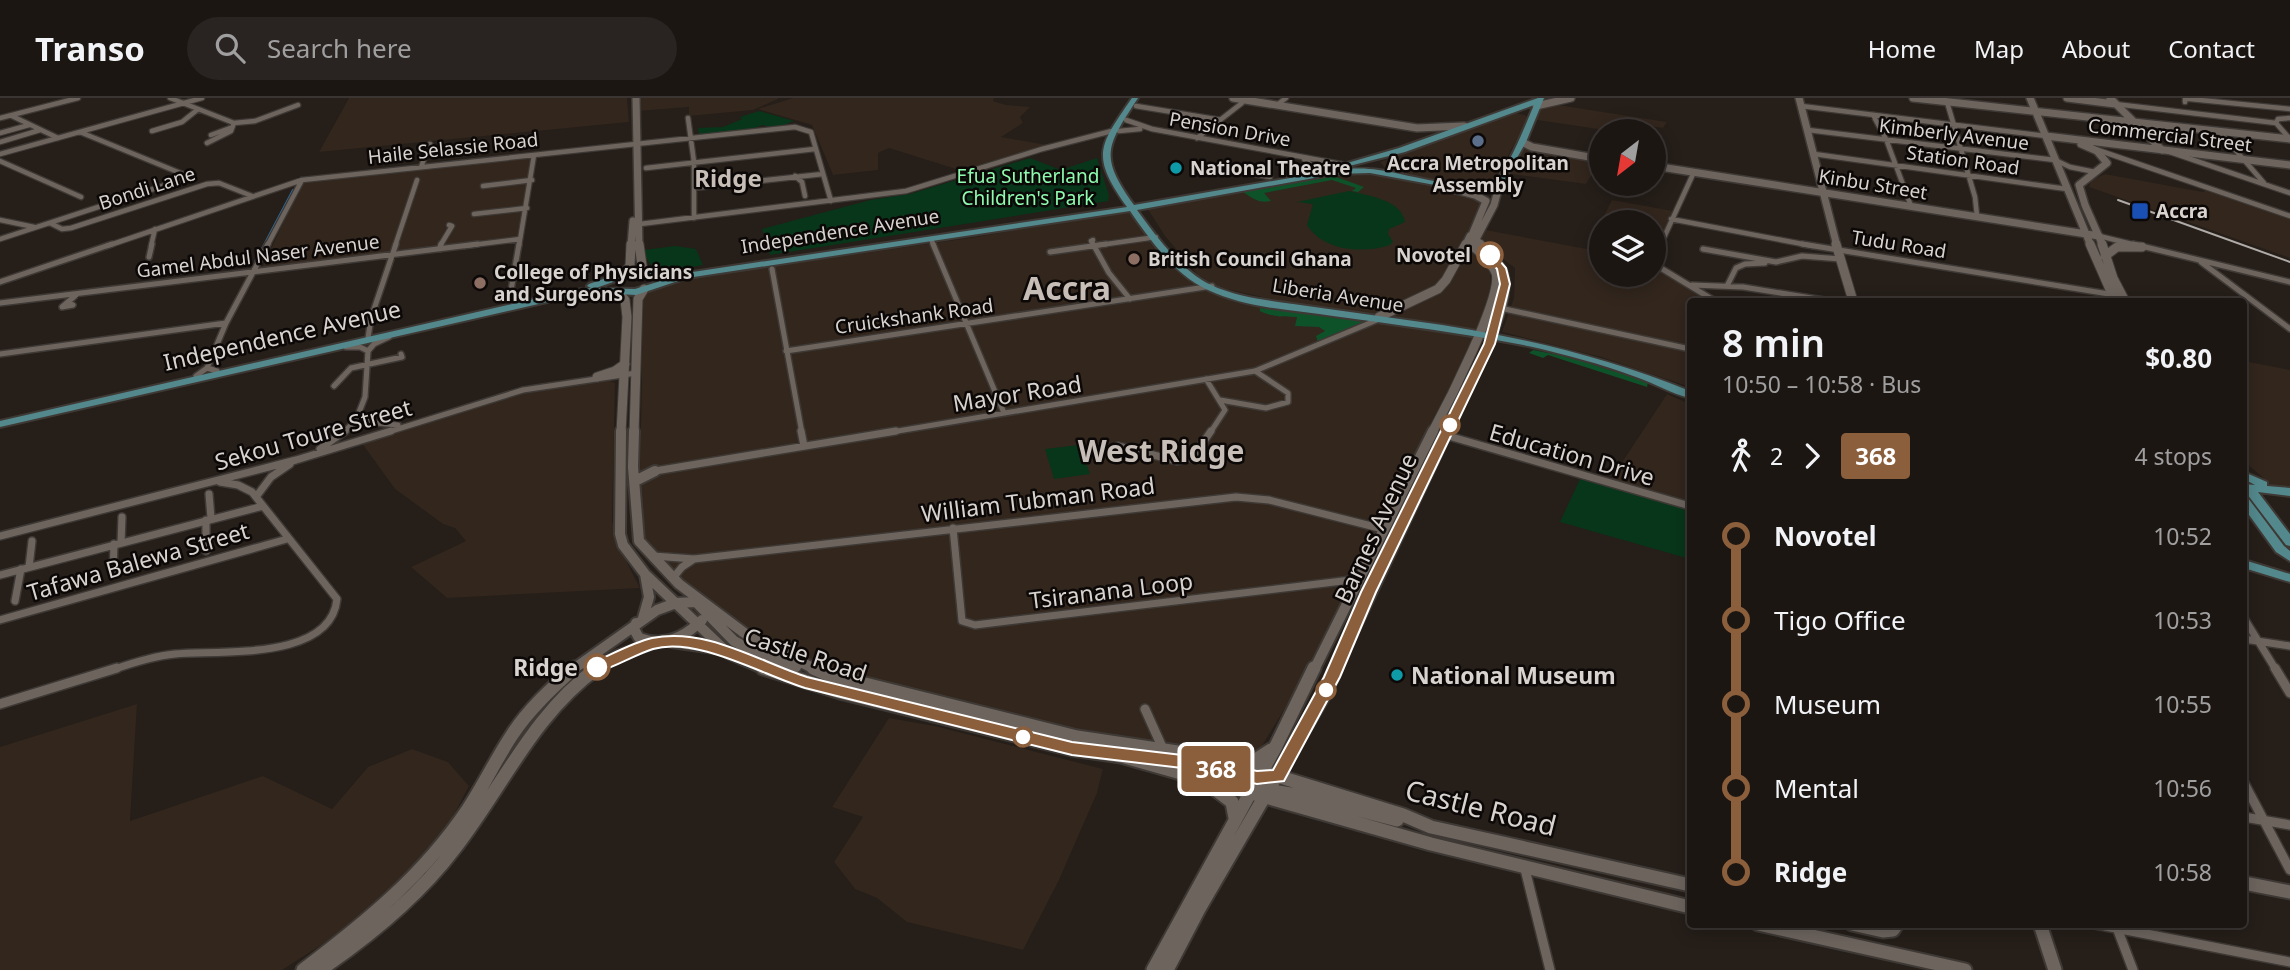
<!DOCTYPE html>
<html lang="en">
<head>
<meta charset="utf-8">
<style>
	:root { --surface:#1c1613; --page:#292321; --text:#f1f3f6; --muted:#a09fa0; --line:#3a3533 }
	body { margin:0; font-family:"Noto Sans",sans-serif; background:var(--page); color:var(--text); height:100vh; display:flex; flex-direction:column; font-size:26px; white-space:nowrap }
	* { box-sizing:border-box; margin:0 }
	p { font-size:23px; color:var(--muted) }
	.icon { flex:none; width:38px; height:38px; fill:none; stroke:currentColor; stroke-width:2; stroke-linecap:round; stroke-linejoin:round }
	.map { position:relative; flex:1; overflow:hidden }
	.drawer { position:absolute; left:1687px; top:200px; width:560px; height:630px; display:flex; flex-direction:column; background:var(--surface); border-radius:7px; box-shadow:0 4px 18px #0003,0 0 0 2px var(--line) }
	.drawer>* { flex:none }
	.badge { padding:0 14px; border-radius:5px; font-size:24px; line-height:46px }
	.needle { width:46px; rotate:211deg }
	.buttons { position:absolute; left:1589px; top:21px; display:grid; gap:14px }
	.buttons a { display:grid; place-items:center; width:77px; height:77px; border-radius:50%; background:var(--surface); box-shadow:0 4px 18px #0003,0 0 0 2px var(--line); font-size:35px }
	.map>.badge { position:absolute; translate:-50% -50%; box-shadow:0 0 0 4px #fff }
	.legs { display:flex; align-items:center; gap:10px; height:77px; padding:0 35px; font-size:23px }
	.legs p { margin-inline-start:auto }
	.summary { display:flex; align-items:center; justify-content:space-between; height:119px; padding:0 35px }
	h1 { font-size:38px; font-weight:600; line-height:52px }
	ul { padding:0 35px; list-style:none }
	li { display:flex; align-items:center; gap:24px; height:84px; font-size:26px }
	li i { display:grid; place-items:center; width:10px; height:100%; margin:0 9px; background:currentColor }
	li i::after { content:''; width:18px; height:18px; margin:-9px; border:5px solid; border-radius:50%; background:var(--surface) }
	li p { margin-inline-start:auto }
	li:first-child i { background:linear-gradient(#0000 50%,currentColor 0) }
	li:last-child i { background:linear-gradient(currentColor 50%,#0000 0) }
	header { display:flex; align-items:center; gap:42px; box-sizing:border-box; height:98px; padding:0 35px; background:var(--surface); border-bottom:2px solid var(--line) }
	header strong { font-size:33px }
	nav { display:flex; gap:38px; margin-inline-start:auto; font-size:24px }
	.search { width:490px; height:63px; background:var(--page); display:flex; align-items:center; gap:18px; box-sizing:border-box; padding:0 24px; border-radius:38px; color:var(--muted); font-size:26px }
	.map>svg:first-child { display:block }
	.built { fill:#32261d }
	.green { fill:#08361a }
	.forest { fill:#0e522a }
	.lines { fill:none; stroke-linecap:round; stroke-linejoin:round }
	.stream { stroke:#2a72ad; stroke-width:2 }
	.street-far3-casing { stroke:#3e3935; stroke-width:7 }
	.street-far2-casing { stroke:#3e3935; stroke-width:8 }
	.street-far1-casing { stroke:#3e3935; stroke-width:10 }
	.street-casing { stroke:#3e3935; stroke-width:12 }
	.secondary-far3-casing { stroke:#3e3935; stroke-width:10 }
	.secondary-far2-casing { stroke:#3e3935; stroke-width:11 }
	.secondary-far1-casing { stroke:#3e3935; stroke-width:14 }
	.secondary-casing { stroke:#3e3935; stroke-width:17 }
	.primary-casing { stroke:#3e3935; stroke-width:4 }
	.street-far3 { stroke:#6d645e; stroke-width:4.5 }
	.street-far2 { stroke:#6d645e; stroke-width:5 }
	.street-far1 { stroke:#6d645e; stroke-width:7 }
	.street { stroke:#6d645e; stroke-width:9 }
	.secondary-far3 { stroke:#6d645e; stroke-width:7 }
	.secondary-far2 { stroke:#6d645e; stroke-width:9 }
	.secondary-far1 { stroke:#6d645e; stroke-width:10 }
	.secondary { stroke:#6d645e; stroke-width:13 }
	.primary { fill:#53898d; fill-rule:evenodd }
	.rail { stroke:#b0aba7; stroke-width:2 }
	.line-1 { fill:#8b5e3c; stroke:#fff; stroke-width:2 }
	.service-dot { fill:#5c6f8a; stroke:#0b0807; stroke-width:2.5 }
	.culture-dot { fill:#0f9aa8; stroke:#0b0807; stroke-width:2.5 }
	.transit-dot { fill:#1a4fb4; stroke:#0b0807; stroke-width:2.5 }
	.stop-1-dot { fill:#fff; stroke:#8b5e3c; stroke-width:3.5 }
	.education-dot { fill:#8d6e63; stroke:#0b0807; stroke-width:2.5 }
	.labels { text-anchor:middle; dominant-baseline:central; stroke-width:5; stroke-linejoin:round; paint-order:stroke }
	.far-street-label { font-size:19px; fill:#d8d3cf; stroke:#0b0807 }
	.far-poi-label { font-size:19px; font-weight:bold; fill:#d8d3cf; stroke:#0b0807; text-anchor:start }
	.far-park-label { font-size:19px; fill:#8efcaf; stroke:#0b0807 }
	.far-stop-label { font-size:19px; font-weight:bold; fill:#d8d3cf; stroke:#0b0807; text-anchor:end }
	.street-label { font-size:23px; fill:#d8d3cf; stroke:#0b0807 }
	.stop-label { font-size:23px; font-weight:bold; fill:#d8d3cf; stroke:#0b0807; text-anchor:end }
	.poi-label { font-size:23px; font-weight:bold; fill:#d8d3cf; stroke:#0b0807; text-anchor:start }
	.far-district-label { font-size:24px; font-weight:bold; fill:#c8beb8; stroke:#0b0807 }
	.near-street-label { font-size:28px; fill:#d8d3cf; stroke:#0b0807 }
	.district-label { font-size:30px; font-weight:bold; fill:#c8beb8; stroke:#0b0807 }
	.far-town-label { font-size:32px; font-weight:bold; fill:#c8beb8; stroke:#0b0807 }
</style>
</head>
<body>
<header>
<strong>Transo</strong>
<div class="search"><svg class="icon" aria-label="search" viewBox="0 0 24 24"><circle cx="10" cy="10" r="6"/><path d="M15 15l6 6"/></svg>Search here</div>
<nav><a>Home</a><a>Map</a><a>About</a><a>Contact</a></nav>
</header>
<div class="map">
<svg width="2290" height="872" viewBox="0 0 2290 872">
	<rect width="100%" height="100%" fill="#251e19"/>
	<path class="built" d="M349,0h278l2,24 -310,30z
		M638,0h140v1l-25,11 -64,6v-9l-51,4z
		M793,0h201l-1,3 13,4 24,2 -10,10 3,6 -22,14 46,8 -85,26 -73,-23 -11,5v17l-45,5 -21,-50 -54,-16z
		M1552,6l115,18 -4,6 -20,-3 -3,6h-29l-74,-11 6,-15z
		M1510,14l15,3 3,4 -28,51 -13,15 -18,2 -79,-13 -10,-12z
		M1526,51l73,13 -13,22 -76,-10 10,-23z
		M531,58l-14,82 -255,30 41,-87z
		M1349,75l40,4 84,18 8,6v7l-14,28 23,33 1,18 -11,43 -192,-27 -70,-16 -20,-12 -33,-39 -18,-28z
		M2105,76l98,18 6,-3 81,28v41l-201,-71 2,-7z
		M1612,102l61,11 -19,45v-34h-53v53h53v-11l53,37h-17v86l-89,-30 -99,-25 12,-34 1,-30 -23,-17 -11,-12 5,-9 101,19z
		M1129,113l52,61 33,21 42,12 220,33 -135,269 -43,80 -47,77 -163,-29 -228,-55 -95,-36 -37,-26 -64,-54 -22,-28 -3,-23 3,-132 -2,-77 3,-9 30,-14 303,-44z
		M2244,263l46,9v116l-19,-1 -27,-24z
		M607,282l8,3 -3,138 10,32 18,35 -193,10 -36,-31 55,-26 -11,-13 -12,-4 -48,-35 -34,-47 149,-46 71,-15z
		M1667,296l23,10v98l-79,-23z
		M137,606l-7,117 133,-45 69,33 36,-42 44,-18 36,13 21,24 -22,42 -43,51 -78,63 -44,28h-282v-223z
		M889,620l46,8 168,43 -6,24 -38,87 -36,70 -116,-28 -30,-24 -22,-9 -21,-27 29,-45 -31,-10z"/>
	<path class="green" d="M759,13l35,10 -19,7 -12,-3 -20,7 -44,3 -1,-7 25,-1 19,-8 -2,-2z
		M1030,60l31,12 36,-12 12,37 -1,6 -338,54 -8,-26 108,-29 40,-6z
		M1349,93c18,4 53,9 56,31l-16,7 -1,5 5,8 -3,3c-27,9 -67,6 -83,-20l6,-21 -16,-2z
		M675,148l21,3 7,16c-24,4 -53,16 -59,-15z
		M1079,347l11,29 -36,5 -9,-30z
		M1580,381l110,30v50l-130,-37z"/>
	<path class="forest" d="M1328,76l36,13 -6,5 -6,-1 4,-3 -24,-8 -68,13 7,8c-13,3 -20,-4 -31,-11z
		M1260,210l101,12 3,2 -46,20 -2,-6 9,-5 -6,-4 -24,-1 2,-9c-13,0 -26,0 -37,-6z
		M1533,252l36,7 79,25 -1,5 -99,-32 -5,3 -14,-5z"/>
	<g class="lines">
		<path class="stream" d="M255,164l38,-72"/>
		<defs>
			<path id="street-far3" d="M170,0l64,25 21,-2 43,-16
				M1947,4l28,95 2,19
				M2185,4v-3h5l100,10
				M2115,6l161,19 14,16
				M1277,7l9,-7
				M1136,8l85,14
				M1801,8l245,30
				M1873,17l13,24 25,67
				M12,18l46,22
				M0,20l78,-20
				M688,20l6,44v56
				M1126,22l26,9 194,36
				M2276,25l2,-4 12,-1
				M1808,32l247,30 15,7 25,5
				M152,33l30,-9 15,-12
				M1119,33l21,-2
				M2219,33l45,52
				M0,35l29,-8
				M211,37l19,-7
				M1197,40l45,-35
				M0,44l40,-12
				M207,45l24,-12 3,-8
				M2095,51l195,67
				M2170,54l120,41
				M0,56l202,-56
				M1814,56l253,35
				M0,63l81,36
				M421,69l9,-23
				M646,70l169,-19
				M1224,71l46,8
				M1303,75l8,-8 -7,-6
				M795,78l7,6 3,14
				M483,88l49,-6
				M694,90l129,-14
				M474,116l53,-6
				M1671,121l142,27
				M0,122l34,7
				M50,125l12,6 9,-1 136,-44 12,-1 33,13
				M640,126l266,-33 136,-42 70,-18
				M2099,138l41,10
				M0,141l190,-62 -110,-45
				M931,141l3,7
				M1093,142l-2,1 3,5
				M107,148l195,-66 493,-53 16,5 20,69
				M151,148l4,-17
				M267,148l35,-66
				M395,148l22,-66
				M440,148l12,-20 -3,-1
				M464,148l56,-7
				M519,148l15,-91
				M1093,148l63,-9
				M1660,148l34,-74"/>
			<path id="street-far2" d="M933,146l71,169
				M1093,146l16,29 21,26
				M1661,146l-7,16 5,7 56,34
				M1802,146l313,51
				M2133,146l157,38
				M440,151l1,-5
				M1703,151l73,13 26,-6 39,3
				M1050,154l56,-8
				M149,159l3,-13
				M2201,164l89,67
				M772,171l30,164
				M0,184l112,-38
				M1692,187l51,2 87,14
				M1727,188l9,-18 9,-4 20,-1
				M510,198l9,-52
				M0,205l478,-59
				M69,205l4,2 -11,2 14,-12
				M1500,210l190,41
				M368,240l3,-20 25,-74
				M346,249h14l8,4
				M786,253l426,-65
				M0,256l226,-31
				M207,270l10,3
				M196,278l11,-8 19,-45 42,-79
				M1206,281l19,31 -15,23
				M334,288l17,-18 51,-11 -1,-3
				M1220,302l46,8 22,-6v-9l-33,-22
				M359,317l17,8 22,2
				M343,335l13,-13 9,-23 3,-46 6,-7 15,-7
				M385,335l138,-43 113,-17
				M886,335l369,-62 122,-51"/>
			<path id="street-far1" d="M801,333l3,15
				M1445,337l245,71
				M1118,348l59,15 16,-4 18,-26
				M320,351l25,-18
				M655,373l241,-40
				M209,396l2,24
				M256,399l15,-20 19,-13
				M206,422v31
				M953,430l9,93 13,4 384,-46
				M0,438l296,-76 95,-29
				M121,445l1,-26
				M653,458l41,3 542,-62 33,3 114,29
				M29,469l3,-26
				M0,477l263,-69
				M113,477l1,-31
				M673,480l9,-11 12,-8
				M15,503l6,-32
				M2244,520l32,52
				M0,522l287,-81
				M2244,541l46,7
				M112,572c20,-7 42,-14 63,-16 45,-4 156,7 162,-55l-85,-107 -14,-7 -18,-3"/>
			<path id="street" d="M2275,570l15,25
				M0,606l117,-36
				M1145,611l18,40
				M2244,685l46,87
				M2244,719l46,8
				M1524,767l26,105
				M2095,826l195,38
				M2117,830l16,42"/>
			<path id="secondary-far3" d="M636,0l3,148
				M1233,0l184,30 47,-2
				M1799,0l38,148
				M1913,0l377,41
				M2030,0l61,148
				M2067,0l48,6
				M2110,0l52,52
				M1536,8l35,-8
				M2046,38l244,29
				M1522,44l10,5 69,12
				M2081,46l16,7 10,12 -28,22 6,20 18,41
				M1654,68l445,70
				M1441,88l34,9 11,6 -17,41 4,4
				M631,148l2,-25
				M1465,148l5,-10
				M1481,148l-5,-7 18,-34 7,-26"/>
			<path id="secondary-far2" d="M639,146l4,28
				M1480,146l3,5
				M1836,146l17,57
				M2090,146l25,57
				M2102,146l11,34 12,23
				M2105,158l12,-9h25
				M622,177l8,-9 1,-22
				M618,194l7,8 2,17 -6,116
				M1379,219l59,-28 8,-9 20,-36
				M597,279l18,-6 10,-7
				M634,335l4,-134 6,-10
				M1432,335c14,-26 71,-137 64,-160 -4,-11 -17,-21 -25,-29
				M1446,335c16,-32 68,-126 58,-159 -1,-5 -6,-10 -9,-14"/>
			<path id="secondary-far1" d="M621,333l-1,103 3,11 22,29 83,79 39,17
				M634,333l-1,36 6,74 40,43 72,54 66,32
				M635,383l20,-10
				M697,505l37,38 30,16 32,10
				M643,520l6,-21 -4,-23
				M636,525l-2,6 5,9c24,9 45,0 63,-18
				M672,544l49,7
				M572,572l85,-60 19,-7 20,-1
				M595,572l24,-15 35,-12
				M1314,572l119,-239
				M1335,572l112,-239"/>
			<path id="secondary" d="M763,570l77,24 232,57 49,7 310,88 259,63
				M813,570l16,7 248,62 107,16 77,18 142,44 28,12 259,58
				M1136,658l46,5 65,14
				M1238,664l16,-1 17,-11
				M1211,688l21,16 3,16
				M1266,692l43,7 88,23
				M2244,785l46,9
				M1758,826l207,46
				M1852,826l31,7 10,-1 4,-6
				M2040,826l15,46
				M303,872c63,-48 120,-94 165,-161 16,-24 28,-50 44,-74 16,-25 40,-47 62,-67
				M320,872c50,-34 98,-73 135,-122 48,-62 78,-133 142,-180
				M1153,872l123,-224 38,-78
				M1167,872l32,-61 124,-213 13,-28"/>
			<path id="primary" d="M1132,0h6c-31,48 -40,57 -4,107l202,-35c11,-1 22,-2 33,-1 30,1 105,29 128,9 12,-10 30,-57 37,-73l-129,47 -64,16 -4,-2 62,-18 139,-50h6l-18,44 -21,37 -14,9 -29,2 -92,-17 -34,1 -199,36c20,27 43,60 74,75 26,12 54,15 82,19 40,6 81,11 121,17 95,13 187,34 276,70v7c-18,-4 -36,-15 -54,-21 -35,-13 -72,-23 -108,-31 -65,-13 -130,-21 -195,-30 -41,-6 -87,-8 -125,-26 -33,-15 -58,-50 -78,-79l-443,67 -51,17 -36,-2 -31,4 -569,130v-6l569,-130 22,-3 -4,-2 2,-2 40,-14 48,-1 4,3 -4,3 -47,1 -34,12 39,1 51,-16 441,-66c-37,-52 -28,-61 5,-109z
				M2244,374l23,10v4l23,2v8l-32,-4 32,42v12l-4,-1 -42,-55v-6l11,1 -11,-6z
				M2244,399l4,1 36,48 6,5v10l-14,-9 -32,-44z
				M2244,462l46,14v8l-46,-14z"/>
		</defs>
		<use href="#street-far3" class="street-far3-casing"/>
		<use href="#street-far2" class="street-far2-casing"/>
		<use href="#street-far1" class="street-far1-casing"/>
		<use href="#street" class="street-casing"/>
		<use href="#secondary-far3" class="secondary-far3-casing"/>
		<use href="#secondary-far2" class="secondary-far2-casing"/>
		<use href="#secondary-far1" class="secondary-far1-casing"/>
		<use href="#secondary" class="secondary-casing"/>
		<use href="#primary" class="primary-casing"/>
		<use href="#street-far3" class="street-far3"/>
		<use href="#street-far2" class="street-far2"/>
		<use href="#street-far1" class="street-far1"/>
		<use href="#street" class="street"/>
		<use href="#secondary-far3" class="secondary-far3"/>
		<use href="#secondary-far2" class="secondary-far2"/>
		<use href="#secondary-far1" class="secondary-far1"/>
		<use href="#secondary" class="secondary"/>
		<use href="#primary" class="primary"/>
		<path class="rail" d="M2118,102l172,62"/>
	</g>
	<path class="line-1" d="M1486,155h7l13,15 4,16 -15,60 -119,248 -36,85 -56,104 -27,3 -75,-16 -110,-13 -267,-67c-42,-13 -109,-52 -152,-39 -19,6 -37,18 -56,23l-8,-5 3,-4c19,-8 39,-20 60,-25 54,-11 106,23 155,39l265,65 110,13 75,16 16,-1 51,-93 37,-85 123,-248 16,-60 -3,-15 -12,-14z"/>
	<circle class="service-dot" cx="1478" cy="43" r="7"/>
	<g class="culture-dot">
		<circle cx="1176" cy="70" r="7"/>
		<circle cx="1397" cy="577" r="7"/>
	</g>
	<rect class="transit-dot" x="2131" y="104" width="18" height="18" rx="3.5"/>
	<g class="stop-1-dot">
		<circle cx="1490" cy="157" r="12"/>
		<circle cx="1450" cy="327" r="9"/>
		<circle cx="597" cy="569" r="12"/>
		<circle cx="1326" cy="592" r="9"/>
		<circle cx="1023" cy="639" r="9"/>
	</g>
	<g class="education-dot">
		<circle cx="1134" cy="161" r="7"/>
		<circle cx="480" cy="185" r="7"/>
	</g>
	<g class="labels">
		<g class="far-street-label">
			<text transform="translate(1230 31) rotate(10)">Pension Drive</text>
			<text transform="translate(1954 36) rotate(7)">Kimberly Avenue</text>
			<text transform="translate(2170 37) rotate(7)">Commercial Street</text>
			<text transform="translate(453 50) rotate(-6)">Haile Selassie Road</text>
			<text transform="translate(1963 62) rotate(8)">Station Road</text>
			<text transform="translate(1873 86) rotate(9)">Kinbu Street</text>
			<text transform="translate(147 90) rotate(-18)">Bondi Lane</text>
			<text transform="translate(840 133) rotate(-9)">Independence Avenue</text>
			<text transform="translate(1899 146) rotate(9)">Tudu Road</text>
			<text transform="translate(258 158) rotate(-7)">Gamel Abdul Naser Avenue</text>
			<text transform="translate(1338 197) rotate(9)">Liberia Avenue</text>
			<text transform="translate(914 218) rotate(-8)">Cruickshank Road</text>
		</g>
		<g class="far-poi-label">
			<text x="1478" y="65" text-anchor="middle">Accra Metropolitan<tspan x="1478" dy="22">Assembly</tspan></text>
			<text x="1190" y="70">National Theatre</text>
			<text x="2156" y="113">Accra</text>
			<text x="1148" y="161">British Council Ghana</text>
			<text x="494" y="174">College of Physicians<tspan x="494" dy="22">and Surgeons</tspan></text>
		</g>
		<g class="far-park-label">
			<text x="1028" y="78">Efua Sutherland<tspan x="1028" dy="22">Children's Park</tspan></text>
		</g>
		<g class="far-stop-label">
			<text x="1471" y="157">Novotel</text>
		</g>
		<g class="street-label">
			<text transform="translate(282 237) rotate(-13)">Independence Avenue</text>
			<text transform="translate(1017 295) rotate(-9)">Mayor Road</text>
			<text transform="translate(313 336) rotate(-16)">Sekou Toure Street</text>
			<text transform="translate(1572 356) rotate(16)">Education Drive</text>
			<text transform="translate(1038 401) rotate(-7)">William Tubman Road</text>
			<text transform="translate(1375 430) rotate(-65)">Barnes Avenue</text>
			<text transform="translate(138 463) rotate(-16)">Tafawa Balewa Street</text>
			<text transform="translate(1111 492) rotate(-7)">Tsiranana Loop</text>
			<text transform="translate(806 556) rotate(18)">Castle Road</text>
		</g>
		<g class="stop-label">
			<text x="578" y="569">Ridge</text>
		</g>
		<g class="poi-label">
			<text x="1411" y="577">National Museum</text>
		</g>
		<g class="far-district-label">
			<text x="728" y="79">Ridge</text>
		</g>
		<g class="near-street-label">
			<text transform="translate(1481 709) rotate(14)">Castle Road</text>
		</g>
		<g class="district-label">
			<text x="1161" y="352">West Ridge</text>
		</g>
		<g class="far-town-label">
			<text x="1067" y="189">Accra</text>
		</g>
	</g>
</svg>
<div class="buttons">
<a><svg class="needle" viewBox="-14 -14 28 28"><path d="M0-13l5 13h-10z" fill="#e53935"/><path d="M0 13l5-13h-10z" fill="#a09fa0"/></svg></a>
<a><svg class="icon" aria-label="layers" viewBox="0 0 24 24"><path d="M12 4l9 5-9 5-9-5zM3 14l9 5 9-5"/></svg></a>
</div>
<b class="badge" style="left:1216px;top:671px;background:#8b5e3c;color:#fff">368</b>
<section class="drawer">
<div class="summary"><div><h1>8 min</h1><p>10:50 – 10:58 · Bus</p></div><b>$0.80</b></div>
<div class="legs"><svg class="icon" aria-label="walk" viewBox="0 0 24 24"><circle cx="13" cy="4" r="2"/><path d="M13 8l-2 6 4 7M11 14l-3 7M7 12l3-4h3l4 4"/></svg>2<svg class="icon" aria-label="forward" viewBox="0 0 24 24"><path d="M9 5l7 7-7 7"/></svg><b class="badge" style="background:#8b5e3c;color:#fff">368</b><p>4 stops</p></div>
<ul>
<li><i style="color:#8b5e3c"></i><b>Novotel</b><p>10:52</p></li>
<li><i style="color:#8b5e3c"></i><span>Tigo Office</span><p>10:53</p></li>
<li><i style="color:#8b5e3c"></i><span>Museum</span><p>10:55</p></li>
<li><i style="color:#8b5e3c"></i><span>Mental</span><p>10:56</p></li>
<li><i style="color:#8b5e3c"></i><b>Ridge</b><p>10:58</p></li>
</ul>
</section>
</div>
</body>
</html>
